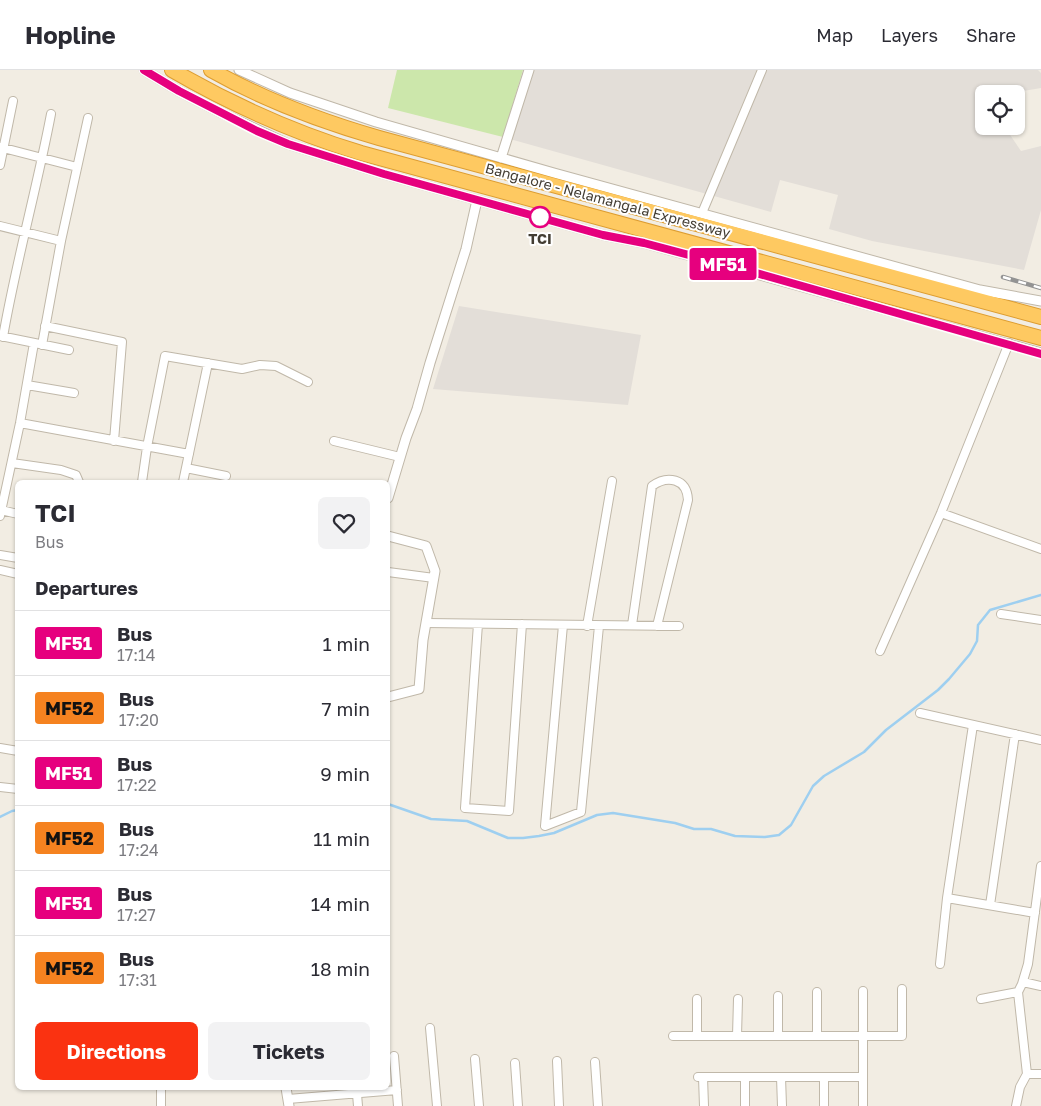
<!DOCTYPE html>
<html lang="en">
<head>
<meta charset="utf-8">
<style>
	:root { --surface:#fff; --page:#f2f2f3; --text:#2b2b33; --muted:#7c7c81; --line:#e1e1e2; --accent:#fa3211 }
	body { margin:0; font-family:"Golos Text",sans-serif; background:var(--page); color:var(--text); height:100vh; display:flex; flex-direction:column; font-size:19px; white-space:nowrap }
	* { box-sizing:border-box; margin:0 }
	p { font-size:16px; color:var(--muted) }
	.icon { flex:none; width:28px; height:28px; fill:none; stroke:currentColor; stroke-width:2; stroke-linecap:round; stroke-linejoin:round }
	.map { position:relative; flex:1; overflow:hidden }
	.panel { position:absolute; left:15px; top:410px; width:375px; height:610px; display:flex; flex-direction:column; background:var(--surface); border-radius:8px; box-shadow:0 1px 4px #0004 }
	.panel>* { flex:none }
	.badge { padding:0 10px; border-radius:4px; font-size:18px; line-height:32px }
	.fabs { position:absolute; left:975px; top:15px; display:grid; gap:10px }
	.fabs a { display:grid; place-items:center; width:50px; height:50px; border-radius:8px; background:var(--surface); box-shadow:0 1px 4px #0004; font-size:25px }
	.map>.badge { position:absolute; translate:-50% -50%; box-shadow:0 0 0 2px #fff }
	h2 { padding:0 20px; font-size:19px; line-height:45px }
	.round { display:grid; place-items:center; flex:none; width:52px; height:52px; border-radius:8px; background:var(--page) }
	.overview { display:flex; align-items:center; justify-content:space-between; height:85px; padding:0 20px }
	h1 { font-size:24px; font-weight:700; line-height:38px }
	.primary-button { display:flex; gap:10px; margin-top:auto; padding:10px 20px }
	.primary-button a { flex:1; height:58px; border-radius:8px; background:var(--accent); color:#fff; font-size:20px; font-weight:700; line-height:58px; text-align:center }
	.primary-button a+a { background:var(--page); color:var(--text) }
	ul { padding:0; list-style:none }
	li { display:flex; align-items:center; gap:15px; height:65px; padding:0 20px; border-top:1px solid var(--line) }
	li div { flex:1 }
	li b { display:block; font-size:19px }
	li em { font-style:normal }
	li .badge { min-width:55px; font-weight:700; text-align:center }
	header { display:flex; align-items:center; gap:30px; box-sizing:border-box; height:70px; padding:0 25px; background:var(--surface); border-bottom:1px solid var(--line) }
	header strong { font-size:24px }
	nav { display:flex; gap:28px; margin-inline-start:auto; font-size:18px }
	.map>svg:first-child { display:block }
	.industrial { fill:#e3ded8 }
	.green { fill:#cce7ab }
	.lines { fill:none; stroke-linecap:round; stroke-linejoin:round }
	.stream { stroke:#9ecff0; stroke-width:2.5 }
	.minor-casing { stroke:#c0b8a9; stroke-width:10 }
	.tertiary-casing { stroke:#c0b8a9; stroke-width:11 }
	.motorway-casing { stroke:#dd9d31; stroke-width:16 }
	.minor { stroke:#fff; stroke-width:8 }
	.tertiary { stroke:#fff; stroke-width:9 }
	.motorway { stroke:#fec961; stroke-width:14 }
	.rail-casing { stroke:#939393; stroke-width:4.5 }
	.rail { stroke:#fff; stroke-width:2.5; stroke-dasharray:8; stroke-linecap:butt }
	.line-casing { stroke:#fff; stroke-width:11 }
	.line { stroke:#e6007e; stroke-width:8 }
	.stop-dot { fill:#fff; stroke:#e6007e; stroke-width:2.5 }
	.labels { text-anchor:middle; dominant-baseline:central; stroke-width:4; stroke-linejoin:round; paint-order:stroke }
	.street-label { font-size:14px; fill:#433d33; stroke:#fff }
	.stop-label { font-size:14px; font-weight:bold; fill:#433d33; stroke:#fff }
</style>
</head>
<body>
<header>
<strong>Hopline</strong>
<nav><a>Map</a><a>Layers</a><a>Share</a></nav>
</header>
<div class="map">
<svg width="1041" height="1036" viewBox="0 0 1041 1036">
	<rect width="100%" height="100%" fill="#f2ede3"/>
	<path class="industrial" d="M523,0h515l3,3v15l-35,6h-22v32h20l17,25 20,-5v64l-17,60 -152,-29 -43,-12 9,-34 -58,-15 -9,32 -268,-75z
		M459,236l182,29 -13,70 -195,-16z"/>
	<path class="green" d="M397,0h126l-20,67 -115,-29z"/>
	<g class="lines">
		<path class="stream" d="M388,734l43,15 36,2 41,17h15l16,-2 15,-3 43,-18 16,-2 62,10 19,6h17l24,7 30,1 14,-2 12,-10 22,-39 11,-10 40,-24 22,-22 52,-40 11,-11 21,-25 7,-13 1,-16 12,-15 51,-15
			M0,747l12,-6 6,-1"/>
		<defs>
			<path id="minor" d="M0,77l77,20
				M0,95l13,-64
				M702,143l60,-143
				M0,156l61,15
				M45,256l77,16 -8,99
				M0,266l69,14
				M3,267c13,-75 34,-149 48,-223
				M42,275l19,-104 27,-123
				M27,315l47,8
				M20,353l169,31
				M334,371l66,16
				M12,393l49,7 15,5 3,7
				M186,398l40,8
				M142,412l5,-35 18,-91 77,13 18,-4 16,1 32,16
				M183,412l25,-119
				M1,440l17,4
				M941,443l100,36
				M0,446l20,-93 14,-80
				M0,485l18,3
				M0,500l18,4
				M388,502l46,6
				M1001,544l40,6
				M426,553l253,3
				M478,554l-13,184 44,3 13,-187
				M563,555l-18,201 36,-14 18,-186
				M632,555l20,-139c15,-11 35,-8 36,14l-31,126
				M587,556l25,-145
				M880,581l61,-138 68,-170
				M920,643l121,27
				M0,678l18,3
				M0,717l18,2
				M1041,796l-13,98 -6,20 -4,8 9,82h14
				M947,828l88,15
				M990,835l25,-171
				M940,894l7,-66 26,-173
				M1023,912l18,4
				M863,921v115
				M817,922v44
				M778,926v40
				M981,929l37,-7
				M430,958l7,78
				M673,966h229v-47
				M697,966v-37
				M737,966l1,-37
				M394,986l4,50
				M475,989l4,47
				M557,991l2,45
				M595,992l3,44
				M515,993l3,43
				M698,1007h165
				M703,1007l1,29
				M745,1007v29
				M781,1007l1,29
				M824,1007v29
				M161,1018v18
				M357,1024l1,12
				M288,1029l109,-9
				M1016,1036l4,-19 7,-13"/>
			<path id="tertiary" d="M144,0l35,21 45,23 64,30 96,30 219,61 41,8 69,19 328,91
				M239,0l51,23 86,29 178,51 426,117 61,11
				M501,88l28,-88
				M388,428l18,-60 11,-29 13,-46 36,-114 11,-49
				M388,466l38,10 9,25 -12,69 -4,49 -31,8
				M286,1018l3,18"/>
			<path id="motorway" d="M172,0c62,36 120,62 189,83l680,185
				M211,0c53,30 109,51 168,68l662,179"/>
		</defs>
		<use href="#minor" class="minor-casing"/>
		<use href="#tertiary" class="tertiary-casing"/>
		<use href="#motorway" class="motorway-casing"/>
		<use href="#minor" class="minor"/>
		<use href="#tertiary" class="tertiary"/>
		<use href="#motorway" class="motorway"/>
		<defs>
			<path id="rail" d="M1003,207l38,11"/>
		</defs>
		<use href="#rail" class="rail-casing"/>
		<use href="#rail" class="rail"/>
	</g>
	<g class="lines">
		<defs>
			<path id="line" d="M144,0l35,21 45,23 33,17 31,13 96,30 219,61 41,8 105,28 292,83"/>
		</defs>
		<use href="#line" class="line-casing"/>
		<use href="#line" class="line"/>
	</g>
	<circle class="stop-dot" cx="540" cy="147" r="10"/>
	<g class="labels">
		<g class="street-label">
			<text transform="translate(608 130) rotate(15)">Bangalore - Nelamangala Expressway</text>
		</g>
		<g class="stop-label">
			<text x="540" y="168">TCI</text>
		</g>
	</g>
</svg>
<div class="fabs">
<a><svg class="icon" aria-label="locate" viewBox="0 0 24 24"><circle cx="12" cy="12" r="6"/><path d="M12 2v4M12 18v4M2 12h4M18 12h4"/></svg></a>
</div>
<b class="badge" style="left:723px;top:194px;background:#e6007e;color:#fff">MF51</b>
<section class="panel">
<div class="overview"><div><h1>TCI</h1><p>Bus</p></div><a class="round"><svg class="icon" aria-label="heart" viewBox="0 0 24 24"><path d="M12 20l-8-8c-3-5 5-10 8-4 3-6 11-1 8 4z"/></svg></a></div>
<h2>Departures</h2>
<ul>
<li><span class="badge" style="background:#e6007e;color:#fff">MF51</span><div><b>Bus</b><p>17:14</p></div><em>1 min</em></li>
<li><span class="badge" style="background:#f58220;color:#111">MF52</span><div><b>Bus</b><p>17:20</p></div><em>7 min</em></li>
<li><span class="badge" style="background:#e6007e;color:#fff">MF51</span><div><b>Bus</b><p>17:22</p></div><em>9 min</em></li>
<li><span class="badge" style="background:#f58220;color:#111">MF52</span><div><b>Bus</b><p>17:24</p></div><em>11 min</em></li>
<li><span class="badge" style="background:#e6007e;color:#fff">MF51</span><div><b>Bus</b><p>17:27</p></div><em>14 min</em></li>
<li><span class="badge" style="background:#f58220;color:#111">MF52</span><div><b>Bus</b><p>17:31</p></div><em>18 min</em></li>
</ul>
<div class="primary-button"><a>Directions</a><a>Tickets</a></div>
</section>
</div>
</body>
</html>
